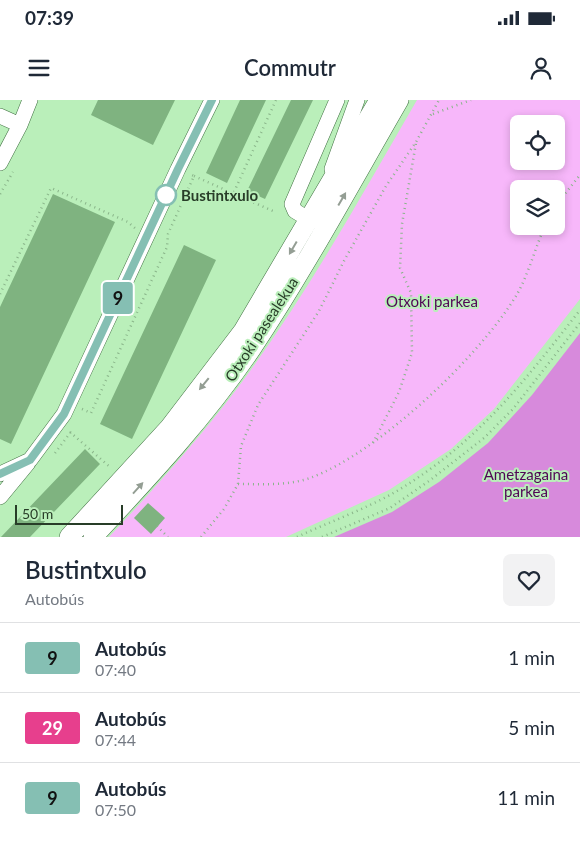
<!DOCTYPE html>
<html lang="es">
<head>
<meta charset="utf-8">
<style>
	:root { --surface:#fff; --page:#f2f2f3; --text:#1f2937; --muted:#747a83; --line:#e0e1e3 }
	body { margin:0; font-family:Lato,sans-serif; background:var(--page); color:var(--text); height:100vh; display:flex; flex-direction:column; font-size:19px; white-space:nowrap }
	* { box-sizing:border-box; margin:0 }
	p { font-size:16px; color:var(--muted) }
	.icon { flex:none; width:28px; height:28px; fill:none; stroke:currentColor; stroke-width:2; stroke-linecap:round; stroke-linejoin:round }
	.map { position:relative; height:437px; overflow:hidden }
	.drawer { display:flex; flex-direction:column; background:var(--surface); flex:1 }
	.drawer>* { flex:none }
	.badge { padding:0 10px; border-radius:4px; font-size:18px; line-height:32px }
	.controls { position:absolute; left:510px; top:15px; display:grid; gap:10px }
	.controls a { display:grid; place-items:center; width:55px; height:55px; border-radius:8px; background:var(--surface); box-shadow:0 2px 8px #0003; font-size:25px }
	.scale { position:absolute; left:15px; bottom:12px; width:108px; box-sizing:border-box; padding-left:5px; border:2px solid #283d28; border-top:0; font-size:14px; line-height:18px; white-space:nowrap; color:#283d28; -webkit-text-stroke:4px #baefba; paint-order:stroke }
	.map>.badge { position:absolute; translate:-50% -50%; box-shadow:0 0 0 2px #fff }
	.round { display:grid; place-items:center; flex:none; width:52px; height:52px; border-radius:8px; background:var(--page) }
	.overview { display:flex; align-items:center; justify-content:space-between; height:85px; padding:0 25px }
	h1 { font-size:24px; font-weight:600; line-height:38px }
	ul { padding:0; list-style:none }
	li { display:flex; align-items:center; gap:15px; height:70px; padding:0 25px; border-top:1px solid var(--line) }
	li div { flex:1 }
	li b { display:block; font-size:19px }
	li em { font-style:normal }
	li .badge { min-width:55px; font-weight:700; text-align:center }
	.status { display:flex; justify-content:space-between; align-items:center; height:35px; padding:0 25px; background:var(--surface); direction:ltr }
	.status svg { height:14px; fill:currentColor }
	header { display:flex; justify-content:space-between; align-items:center; height:65px; padding:0 25px; background:var(--surface); font-size:22px; font-weight:600 }
	.map>svg:first-child { display:block }
	.green { fill:#f7b7fa; fill-rule:evenodd }
	.forest { fill:#d78adc }
	.building { fill:#7fb380 }
	.lines { fill:none; stroke-linecap:round; stroke-linejoin:round }
	.minor-casing { stroke:#407142; stroke-width:16 }
	.major-casing { stroke:#407142; stroke-width:20 }
	.path { stroke:#8ab58a; stroke-width:2.5; stroke-dasharray:1 4; stroke-linecap:butt }
	.minor { stroke:#fff; stroke-width:15 }
	.major { stroke:#fff; stroke-width:19 }
	.oneway { fill:#949e94 }
	.line-casing { stroke:#fff; stroke-width:11 }
	.line { stroke:#85bfb3; stroke-width:8 }
	.stop-dot { fill:#fff; stroke:#85bfb3; stroke-width:2.5 }
	.labels { text-anchor:middle; dominant-baseline:central; stroke-width:4; stroke-linejoin:round; paint-order:stroke }
	.stop-label { font-size:15px; font-weight:bold; fill:#283d28; stroke:#baefba; text-anchor:start }
	.park-label { font-size:15px; fill:#500655; stroke:#baefba }
	.street-label { font-size:15px; fill:#283d28; stroke:#baefba }
</style>
</head>
<body>
<div class="status"><b>07:39</b><svg viewBox="0 0 49 12"><path d="M0 12V9h3v3zM5 12V6h3v6zM10 12V3h3v9zM15 12V0h3v12zM26 1h20v11H26zM47 4h2v5h-2z"/></svg></div>
<header><svg class="icon" aria-label="menu" viewBox="0 0 24 24"><path d="M4 6h16M4 12h16M4 18h16"/></svg>Commutr<svg class="icon" aria-label="person" viewBox="0 0 24 24"><circle cx="12" cy="8" r="4"/><path d="M4 21q1-7 8-7t8 7"/></svg></header>
<div class="map">
<svg width="580" height="437" viewBox="0 0 580 437">
	<rect width="100%" height="100%" fill="#baefba"/>
	<path class="green" d="M417,0h163v199l-86,110 -43,40 -62,41 -103,47h-177c44,-47 88,-96 127,-147 68,-90 124,-192 181,-290zM519,24h37v37h-37zM519,89h37v37h-37z"/>
	<path class="forest" d="M580,233v204h-246l58,-25 47,-30 49,-39 44,-48z"/>
	<path class="building" d="M98,0h77l-22,45 -62,-30z
		M240,0h26l-39,83 -21,-10z
		M291,0h22l-48,99 -18,-8z
		M53,94l62,28 -104,222 -11,-5v-132z
		M184,145l32,15 -84,179 -32,-15z
		M85,349l15,15 -70,73h-29z
		M148,403l17,15 -14,16 -17,-16z"/>
	<g class="lines">
		<defs>
			<path id="minor" d="M0,16l20,9
				M0,63l20,-38 10,-25
				M332,69l25,-69
				M310,120l-15,-9 -3,-7 45,-104
				M0,374l30,-14 34,-46 114,-245 34,-69
				M0,397l28,-34"/>
			<path id="major" d="M69,437l100,-109 74,-97 136,-231
				M93,437c56,-60 113,-121 159,-189 53,-80 99,-165 147,-248"/>
		</defs>
		<use href="#minor" class="minor-casing"/>
		<use href="#major" class="major-casing"/>
		<path class="path" d="M433,14l38,-14
			M194,76l79,35
			M234,92l42,-92
			M0,94l13,-22
			M556,105l24,-30
			M0,194l51,-106 77,34 8,7
			M82,309l9,4 76,-166 1,-13 26,-58 -2,-1
			M70,332l41,36
			M373,343l26,-51 13,-39 -1,-60 -11,-25 2,-44 14,-81
			M55,353l18,-24
			M238,384c24,0 49,2 72,-6 68,-25 168,-120 206,-182 12,-20 19,-48 29,-70
			M157,426l11,11
			M201,437l23,-28 14,-25 3,-38 17,-41 61,-94 26,-52 41,-73 30,-44 23,-42
			M297,437c32,-15 69,-28 100,-46 81,-49 126,-108 183,-181
			M322,437l68,-29 39,-27 55,-43 29,-29 67,-86"/>
		<use href="#minor" class="minor"/>
		<use href="#major" class="major"/>
	</g>
	<defs><path id="oneway-solid" d="M-6-.8H1V-3.2L6.5 0L1 3.2V.8H-6Z" transform="scale(1.25)"/></defs>
	<g class="oneway">
		<use href="#oneway-solid" transform="translate(342 99) rotate(-60)"/>
		<use href="#oneway-solid" transform="translate(293 148) rotate(120)"/>
		<use href="#oneway-solid" transform="translate(204 284) rotate(129)"/>
		<use href="#oneway-solid" transform="translate(138 388) rotate(-48)"/>
	</g>
	<g class="lines">
		<defs>
			<path id="line" d="M0,374l30,-14 34,-46 114,-245 34,-69"/>
		</defs>
		<use href="#line" class="line-casing"/>
		<use href="#line" class="line"/>
	</g>
	<circle class="stop-dot" cx="166" cy="95" r="10"/>
	<g class="labels">
		<g class="stop-label">
			<text x="181" y="95">Bustintxulo</text>
		</g>
		<g class="park-label">
			<text x="432" y="201">Otxoki parkea</text>
			<text x="526" y="374">Ametzagaina<tspan x="526" dy="17">parkea</tspan></text>
		</g>
		<g class="street-label">
			<text transform="translate(261 229) rotate(-57)">Otxoki pasealekua</text>
		</g>
	</g>
</svg>
<div class="controls">
<a><svg class="icon" aria-label="locate" viewBox="0 0 24 24"><circle cx="12" cy="12" r="6"/><path d="M12 2v4M12 18v4M2 12h4M18 12h4"/></svg></a>
<a><svg class="icon" aria-label="layers" viewBox="0 0 24 24"><path d="M12 4l9 5-9 5-9-5zM3 14l9 5 9-5"/></svg></a>
</div>
<div class="scale">50 m</div>
<b class="badge" style="left:118px;top:198px;background:#85bfb3;color:#111">9</b>
</div>
<section class="drawer">
<div class="overview"><div><h1>Bustintxulo</h1><p>Autobús</p></div><a class="round"><svg class="icon" aria-label="heart" viewBox="0 0 24 24"><path d="M12 20l-8-8c-3-5 5-10 8-4 3-6 11-1 8 4z"/></svg></a></div>
<ul>
<li><span class="badge" style="background:#85bfb3;color:#111">9</span><div><b>Autobús</b><p>07:40</p></div><em>1 min</em></li>
<li><span class="badge" style="background:#e73f8d;color:#fff">29</span><div><b>Autobús</b><p>07:44</p></div><em>5 min</em></li>
<li><span class="badge" style="background:#85bfb3;color:#111">9</span><div><b>Autobús</b><p>07:50</p></div><em>11 min</em></li>
</ul>
</section>
</body>
</html>
